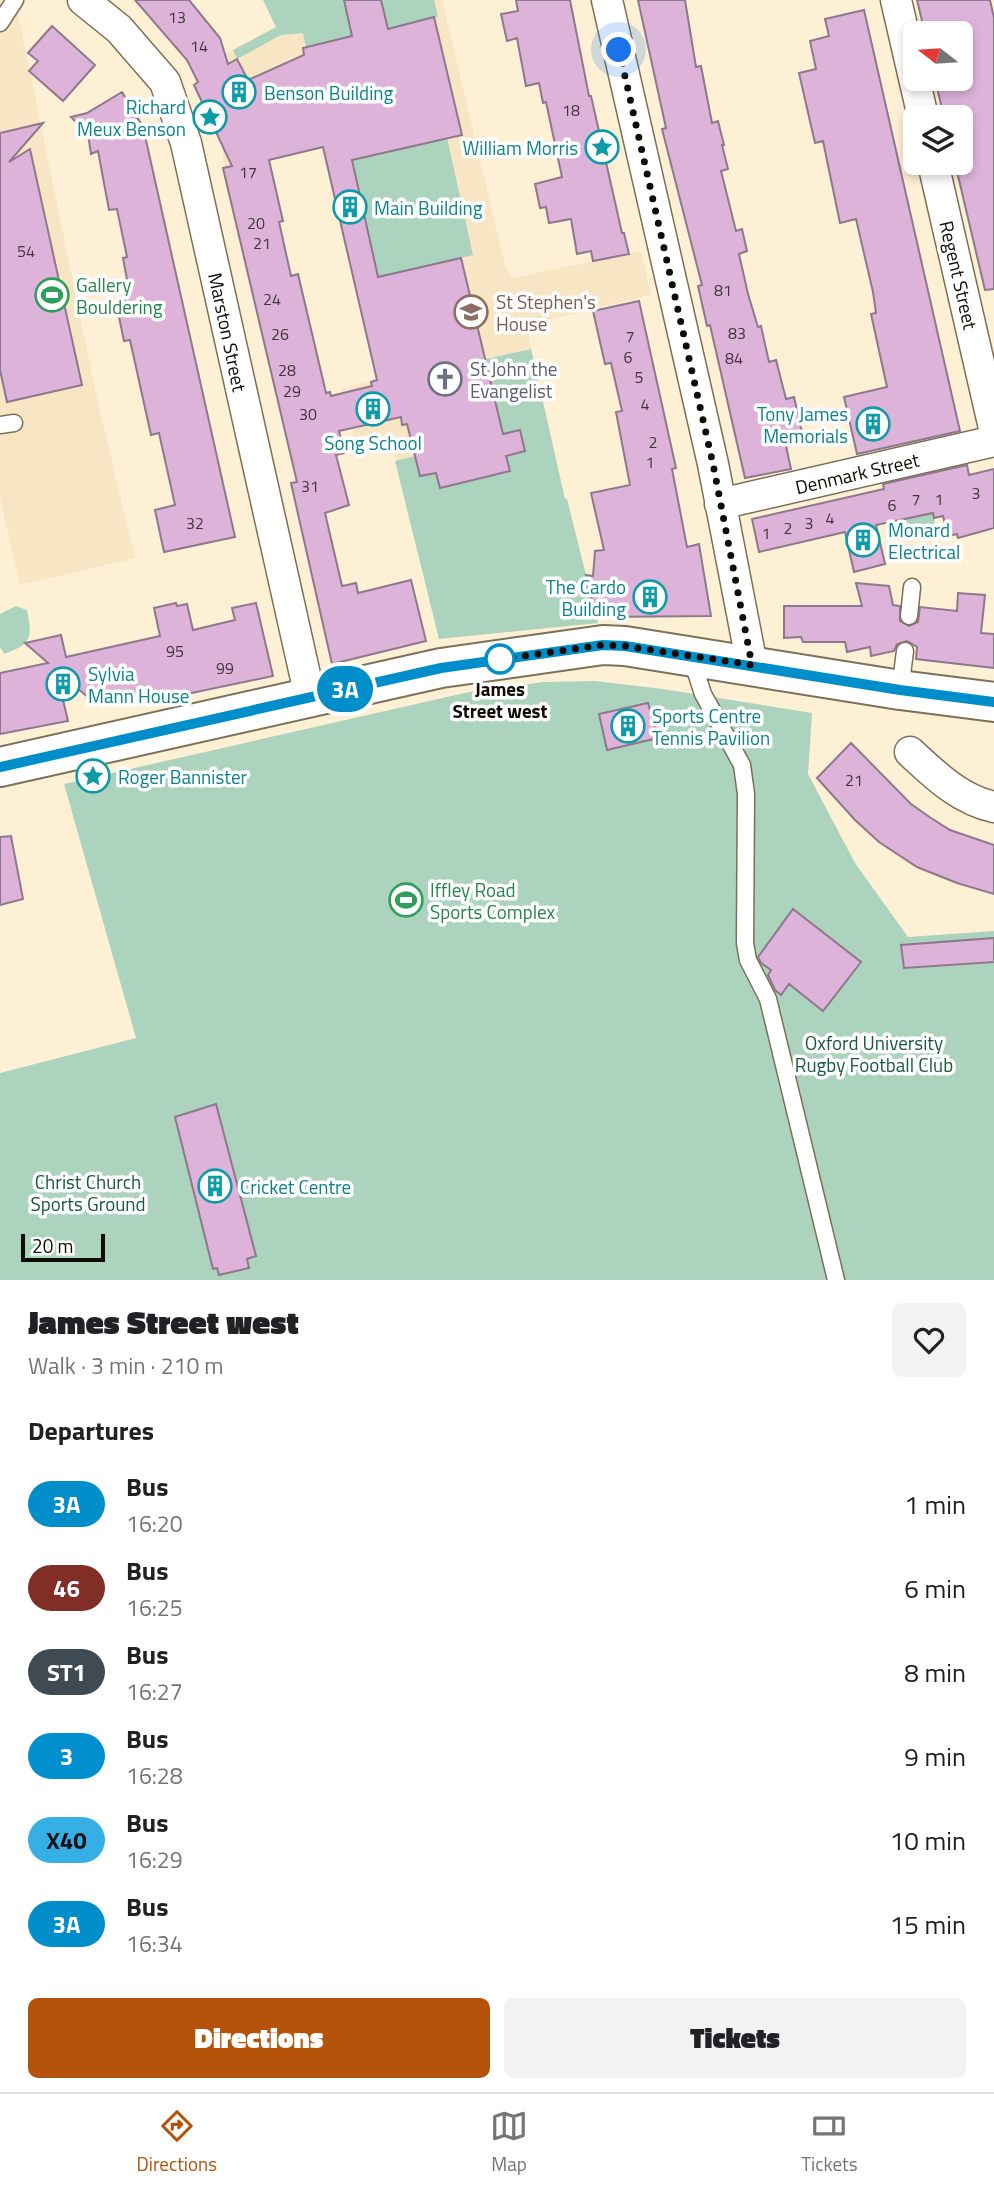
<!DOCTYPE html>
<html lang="en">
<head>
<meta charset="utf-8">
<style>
	:root { --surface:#fff; --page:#f2f2f2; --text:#202124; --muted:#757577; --line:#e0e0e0; --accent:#b45309 }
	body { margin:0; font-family:"Titillium Web",sans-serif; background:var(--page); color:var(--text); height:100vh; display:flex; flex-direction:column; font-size:26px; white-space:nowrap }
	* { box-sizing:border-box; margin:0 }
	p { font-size:23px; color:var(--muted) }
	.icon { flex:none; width:38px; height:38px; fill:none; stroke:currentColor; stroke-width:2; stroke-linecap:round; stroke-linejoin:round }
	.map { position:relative; height:1280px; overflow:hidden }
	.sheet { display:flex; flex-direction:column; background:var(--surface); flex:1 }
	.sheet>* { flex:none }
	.badge { padding:0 14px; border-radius:23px; font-size:24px; line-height:46px }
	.needle { width:46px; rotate:287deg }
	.buttons { position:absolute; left:903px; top:21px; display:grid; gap:14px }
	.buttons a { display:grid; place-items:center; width:70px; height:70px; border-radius:10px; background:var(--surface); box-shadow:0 4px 10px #0003; font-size:35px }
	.scale { position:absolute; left:21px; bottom:18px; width:84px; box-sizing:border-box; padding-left:7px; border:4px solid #100b04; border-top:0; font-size:19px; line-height:24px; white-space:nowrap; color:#100b04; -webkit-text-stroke:5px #fefefe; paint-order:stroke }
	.you { position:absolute; width:35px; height:35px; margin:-18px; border:5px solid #fff; border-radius:50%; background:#1a73e8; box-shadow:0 0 0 10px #1a73e833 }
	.map>.badge { position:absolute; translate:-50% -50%; box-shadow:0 0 0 4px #fff }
	h2 { padding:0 28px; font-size:26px; line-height:63px }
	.round { display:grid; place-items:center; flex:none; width:74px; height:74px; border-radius:10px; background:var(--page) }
	.headline { display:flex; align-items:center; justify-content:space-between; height:119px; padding:0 28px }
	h1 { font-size:33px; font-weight:800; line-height:52px }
	.action { display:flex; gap:14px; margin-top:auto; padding:14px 28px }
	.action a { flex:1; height:80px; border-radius:10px; background:var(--accent); color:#fff; font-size:28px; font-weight:800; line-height:80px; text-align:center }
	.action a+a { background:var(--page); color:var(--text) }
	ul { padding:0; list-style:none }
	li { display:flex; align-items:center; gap:21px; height:84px; padding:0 28px }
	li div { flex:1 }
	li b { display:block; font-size:26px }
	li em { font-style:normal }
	li .badge { min-width:77px; font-weight:700; text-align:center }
	.tabs { display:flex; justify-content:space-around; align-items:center; height:98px; border-top:2px solid var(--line); background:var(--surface); font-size:19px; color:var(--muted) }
	.tabs a { display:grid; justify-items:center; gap:4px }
	.tabs .current { color:var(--accent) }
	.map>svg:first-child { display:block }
	.built { fill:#f7e5c4 }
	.green { fill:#abd3bd }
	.building { fill:#ddb3da; stroke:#8e788c; stroke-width:2; fill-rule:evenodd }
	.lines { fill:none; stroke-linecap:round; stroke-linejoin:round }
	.service-casing { stroke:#7c7058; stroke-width:19 }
	.minor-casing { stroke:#7c7058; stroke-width:33 }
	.primary-casing { stroke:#7c7058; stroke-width:42 }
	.service { stroke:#fff; stroke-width:16 }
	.minor { stroke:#fff; stroke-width:30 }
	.primary { stroke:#fff; stroke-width:38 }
	.line-casing { stroke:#fff; stroke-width:16 }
	.line { stroke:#008eca; stroke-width:10 }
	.walk { stroke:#100b04; stroke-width:7; stroke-dasharray:0 12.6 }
	.stop-dot { fill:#fff; stroke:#008eca; stroke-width:3.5 }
	.labels { text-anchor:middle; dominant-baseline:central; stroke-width:7; stroke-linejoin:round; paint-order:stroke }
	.number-label { font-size:16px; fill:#43353a }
	.culture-label { font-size:19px; fill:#0d838f; stroke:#fefefe; text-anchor:start }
	.street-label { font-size:19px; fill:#100b04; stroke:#fefefe }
	.leisure-label { font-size:19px; fill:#27864d; stroke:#fefefe; text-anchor:start }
	.education-label { font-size:19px; fill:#785e54; stroke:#fefefe; text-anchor:start }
	.worship-label { font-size:19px; fill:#5b616d; stroke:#fefefe; text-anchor:start }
	.stop-label { font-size:19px; font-weight:bold; fill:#100b04; stroke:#fefefe }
	.park-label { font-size:19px; fill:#18593d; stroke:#fefefe }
</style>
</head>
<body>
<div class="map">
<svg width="994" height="1280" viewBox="0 0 994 1280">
	<rect width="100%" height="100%" fill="#fef0d5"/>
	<path class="built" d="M0,0h27l-9,13 78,381 39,164 -115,27 -20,-87z
		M263,0h179l64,269 7,9 128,-27 10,44 -125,30 39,174h2l31,124 -159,16 -47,-196 -35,7 -15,-61 35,-9 -54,-232 -99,19 -3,-27 -27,-55 4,-3 -5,-11 83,-44z"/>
	<path class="green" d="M263,0h81l8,36 -46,11 -3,-14 -22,2 -44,24 -4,-9 43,-23z
		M381,0h53l4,17 -50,12z
		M447,138l26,117 -95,22 -26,-117z
		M531,349l34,150h2l31,124 -159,16 -44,-178 20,-5 5,20 16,-3 4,15 70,-17 -4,-15 19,-5 -5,-21 -17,4 -17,-75z
		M933,513l3,17 -26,6 -4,-17z
		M16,606l11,4c6,29 4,34 -23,44l-4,-7v-33z
		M595,681l68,8 149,24 -4,61 47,89 53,74 86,-6v349h-994v-207l136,-35 -72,-254 405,-92 75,-10z"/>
	<path class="building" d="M135,0h54l31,38 8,26 9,-5 11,21 56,-25 -1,-7 49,-12 -8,-36h37l7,29 46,-12 28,118 -110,25 26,117 83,-19 42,176 17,-4 5,21 -19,5 4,15 -70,17 -4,-15 -16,3 -13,-52 -5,1 -1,-8 -62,14 5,22 -8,2 13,50 -24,8 17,73 14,-3 2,10 53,-13 15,61 -94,23 -41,-181 6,-1 -74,-314 9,-2 -38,-81 4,-3 -11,-22zM323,147l54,233 -6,2 1,4 -41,10 -1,-4 -4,1 -28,-119 -7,2 -12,-54 4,-1 -14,-61z
		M516,0h54l19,96h2l31,137h2l5,21 -36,7 -2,-10 -14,3 -6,-35 -22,4 -3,-16 -6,1 -5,-24 27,-7 -16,-75 -3,1 -4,-20 -13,3 -9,-48 -10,3 -6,-27 17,-3z
		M638,0h47l11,67 5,-1 11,57 6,-2 6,24h-2l6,24 -7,2 15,60 6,-2 5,22 -8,3 9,40 10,33 3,-1 8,36 7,-2 10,39 8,-2 10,45 -18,4 5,23 -46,9 -35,-153 -3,1 -9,-40 4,-1 -40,-156 4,-1z
		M917,0h73l4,18v271l-9,1 -30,-127h6v-46h-17l-9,-38h26v-46h-36z
		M864,10l96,421 -103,23 -13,-57 43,-10 -16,-73 5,-1 -3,-21 -17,-73 -16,4 -17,-82 -8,2 -16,-70 17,-4 -6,-28 19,-5 -4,-17z
		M52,26l43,39 -32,36 -34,-30 9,-10 -10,-8z
		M122,92l21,35 92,410 -71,15 -9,-42 20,-5 -16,-72 -8,2 -21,-95 -6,1 -5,-24 9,-2 -4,-18 6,-1 -7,-38 4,-1 -10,-48 -8,1 -11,-59 -7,3 -3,-20 -17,-17 16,-4z
		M43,123l-34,39 21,-13 52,236 -75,17 -7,-32v-237z
		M639,301l37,167 -4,1 15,78 12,-3 12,72 -115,1 -10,-42 7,1 2,-25 9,-1 -13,-57 39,-8 -14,-73 6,-1 -11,-48 -6,1 -12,-53z
		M967,465l2,10 25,-6v59l-36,10 -1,-4 -9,2 -5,-20 -9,2 -1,-5 -57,12 9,39 -31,8 -9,-40 -86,20 -7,-33 132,-30 -1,-5z
		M856,583l33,3 4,19 7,1v15l9,5 9,-4 2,-15 37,4 1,-18 27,2 -4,38 13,1v34l-78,-9 1,-12 -10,-6 -10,3 -3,7 -23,5 -1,-9 -23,5 -2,-10h-42l-2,-5 -17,1v-32h78z
		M176,603l1,3 10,-2 6,26 42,-10 -3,-12 24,-5 17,73 -129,27 -30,-10 -6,9 -11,3 -41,-35 12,51 -68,13v-61l48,-10 -23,-20 36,-8 5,22 94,-21 -6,-28z
		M648,703l10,35 -51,12 -8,-36z
		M851,743l60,61 20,14 19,12 44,15v49l-37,-11 -40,-16 -38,-25 -24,-22 -38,-42z
		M11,836l12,63 -23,6v-68z
		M793,909l68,53 -38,49 -34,-27 -8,11 -6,-5 -7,-15 3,-5 -10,-7 -3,-6z
		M994,938v24l-90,6 -3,-23z
		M216,1104l40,152 -9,3 2,9 -30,7 -2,-7 -4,1 -38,-152z"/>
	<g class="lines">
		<defs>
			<path id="service" d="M0,23l15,-23
				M0,425l14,-2
				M909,616l3,-29
				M691,657l12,37 39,71 4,29 -1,149 3,17 20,39 68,281
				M900,690l5,-39"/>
			<path id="minor" d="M83,0l36,29 46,53 21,61 124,554
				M607,0l106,464 39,201
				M896,0l27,117
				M933,163l61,265
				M720,504l274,-63
				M910,752c25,23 50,48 84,55"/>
			<path id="primary" d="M0,767l441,-99 162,-23 22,1 275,44 94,12"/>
		</defs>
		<use href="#service" class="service-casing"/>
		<use href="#minor" class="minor-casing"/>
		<use href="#primary" class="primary-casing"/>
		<use href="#service" class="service"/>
		<use href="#minor" class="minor"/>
		<use href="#primary" class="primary"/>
	</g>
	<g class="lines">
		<defs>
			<path id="line" d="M0,767l441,-99 162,-23 22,1 275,44 94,12"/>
		</defs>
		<use href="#line" class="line-casing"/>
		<use href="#line" class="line"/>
		<path class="walk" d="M500,659l-6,1 109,-15 22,1 127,19 -39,-201 -94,-414"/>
	</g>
	<defs>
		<symbol id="building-ring" viewBox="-11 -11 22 22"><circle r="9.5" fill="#fefefe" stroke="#0f9aa8" stroke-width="1.5"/><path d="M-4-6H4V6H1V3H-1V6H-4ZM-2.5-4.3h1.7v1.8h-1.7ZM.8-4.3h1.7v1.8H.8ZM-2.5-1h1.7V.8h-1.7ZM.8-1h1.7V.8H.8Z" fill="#0f9aa8"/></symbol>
		<symbol id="sight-ring" viewBox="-11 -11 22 22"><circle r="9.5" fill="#fefefe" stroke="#0f9aa8" stroke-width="1.5"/><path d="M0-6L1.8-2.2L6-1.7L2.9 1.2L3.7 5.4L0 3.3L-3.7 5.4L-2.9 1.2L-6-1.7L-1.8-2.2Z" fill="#0f9aa8"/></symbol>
		<symbol id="stadium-ring" viewBox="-11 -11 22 22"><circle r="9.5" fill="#fefefe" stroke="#2e9e5b" stroke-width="1.5"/><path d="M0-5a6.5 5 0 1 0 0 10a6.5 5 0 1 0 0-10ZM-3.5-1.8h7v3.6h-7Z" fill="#2e9e5b"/></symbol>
		<symbol id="university-ring" viewBox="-11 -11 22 22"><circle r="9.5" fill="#fefefe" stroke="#8d6e63" stroke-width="1.5"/><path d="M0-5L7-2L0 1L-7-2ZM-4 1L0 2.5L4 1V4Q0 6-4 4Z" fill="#8d6e63"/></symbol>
		<symbol id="church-ring" viewBox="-11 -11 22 22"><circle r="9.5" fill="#fefefe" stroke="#6b7280" stroke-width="1.5"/><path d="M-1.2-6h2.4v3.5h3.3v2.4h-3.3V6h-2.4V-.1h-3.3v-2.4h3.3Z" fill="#6b7280"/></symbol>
	</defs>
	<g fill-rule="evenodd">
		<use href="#building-ring" x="220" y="73" width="38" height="38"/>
		<use href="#sight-ring" x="191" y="98" width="38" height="38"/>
		<use href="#sight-ring" x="583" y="128" width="38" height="38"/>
		<use href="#building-ring" x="331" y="188" width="38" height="38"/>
		<use href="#stadium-ring" x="33" y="276" width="38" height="38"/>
		<use href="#university-ring" x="452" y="293" width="38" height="38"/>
		<use href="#church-ring" x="426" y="360" width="38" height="38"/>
		<use href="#building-ring" x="354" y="390" width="38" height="38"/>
		<use href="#building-ring" x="854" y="405" width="38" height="38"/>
		<use href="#building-ring" x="844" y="521" width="38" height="38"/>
		<use href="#building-ring" x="631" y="578" width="38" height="38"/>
		<use href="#building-ring" x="44" y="665" width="38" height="38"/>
		<use href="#building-ring" x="609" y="707" width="38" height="38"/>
		<use href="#sight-ring" x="74" y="757" width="38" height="38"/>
		<use href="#stadium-ring" x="387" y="881" width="38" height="38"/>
		<use href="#building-ring" x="196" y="1167" width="38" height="38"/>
	</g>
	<circle class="stop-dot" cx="500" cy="659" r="14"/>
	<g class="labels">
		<g class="number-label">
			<text x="177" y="17">13</text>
			<text x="199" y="46">14</text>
			<text x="571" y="110">18</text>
			<text x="248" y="172">17</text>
			<text x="256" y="223">20</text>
			<text x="262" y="243">21</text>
			<text x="26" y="251">54</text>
			<text x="723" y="290">81</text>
			<text x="272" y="299">24</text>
			<text x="737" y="333">83</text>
			<text x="280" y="334">26</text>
			<text x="630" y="336">7</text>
			<text x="628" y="357">6</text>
			<text x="734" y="358">84</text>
			<text x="287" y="370">28</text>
			<text x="639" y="377">5</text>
			<text x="292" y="391">29</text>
			<text x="645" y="404">4</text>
			<text x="308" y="414">30</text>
			<text x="653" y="442">2</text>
			<text x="650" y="462">1</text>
			<text x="310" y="486">31</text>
			<text x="976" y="493">3</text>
			<text x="916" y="499">7</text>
			<text x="939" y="499">1</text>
			<text x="892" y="505">6</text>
			<text x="830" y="518">4</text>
			<text x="195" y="523">32</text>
			<text x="809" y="523">3</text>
			<text x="788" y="528">2</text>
			<text x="766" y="533">1</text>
			<text x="175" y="651">95</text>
			<text x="225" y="668">99</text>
			<text x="854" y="780">21</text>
		</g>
		<g class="culture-label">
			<text x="264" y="92">Benson Building</text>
			<text x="186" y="106" text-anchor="end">Richard<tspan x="186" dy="22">Meux Benson</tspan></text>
			<text x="578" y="147" text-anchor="end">William Morris</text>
			<text x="374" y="207">Main Building</text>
			<text x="848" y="413" text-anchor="end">Tony James<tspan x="848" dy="22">Memorials</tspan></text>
			<text x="373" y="442" text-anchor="middle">Song School</text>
			<text x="888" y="529">Monard<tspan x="888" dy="22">Electrical</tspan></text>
			<text x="626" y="586" text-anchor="end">The Cardo<tspan x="626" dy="22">Building</tspan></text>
			<text x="88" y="673">Sylvia<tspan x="88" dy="22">Mann House</tspan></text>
			<text x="652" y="715">Sports Centre<tspan x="652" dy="22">Tennis Pavilion</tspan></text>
			<text x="118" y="776">Roger Bannister</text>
			<text x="240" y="1186">Cricket Centre</text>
		</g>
		<g class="street-label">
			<text transform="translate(959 275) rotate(77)">Regent Street</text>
			<text transform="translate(228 332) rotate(78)">Marston Street</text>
			<text transform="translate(857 473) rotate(-13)">Denmark Street</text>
		</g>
		<g class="leisure-label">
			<text x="76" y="284">Gallery<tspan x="76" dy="22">Bouldering</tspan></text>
			<text x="430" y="889">Iffley Road<tspan x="430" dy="22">Sports Complex</tspan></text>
		</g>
		<g class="education-label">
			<text x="496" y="301">St Stephen's<tspan x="496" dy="22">House</tspan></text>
		</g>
		<g class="worship-label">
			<text x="470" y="368">St John the<tspan x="470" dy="22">Evangelist</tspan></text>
		</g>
		<g class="stop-label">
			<text x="500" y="688">James<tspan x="500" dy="22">Street west</tspan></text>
		</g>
		<g class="park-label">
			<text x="874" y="1042">Oxford University<tspan x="874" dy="22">Rugby Football Club</tspan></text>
			<text x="88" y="1181">Christ Church<tspan x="88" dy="22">Sports Ground</tspan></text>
		</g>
	</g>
</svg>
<div class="buttons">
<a><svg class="needle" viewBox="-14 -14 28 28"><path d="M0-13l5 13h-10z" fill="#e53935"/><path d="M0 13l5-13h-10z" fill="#757577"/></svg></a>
<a><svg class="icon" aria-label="layers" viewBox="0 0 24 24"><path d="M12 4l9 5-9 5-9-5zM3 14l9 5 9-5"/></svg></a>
</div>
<div class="scale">20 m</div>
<div class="you" style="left:619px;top:50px"></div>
<b class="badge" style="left:345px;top:689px;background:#008eca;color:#fff">3A</b>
</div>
<section class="sheet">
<div class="headline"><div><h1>James Street west</h1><p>Walk · 3 min · 210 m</p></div><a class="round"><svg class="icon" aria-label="heart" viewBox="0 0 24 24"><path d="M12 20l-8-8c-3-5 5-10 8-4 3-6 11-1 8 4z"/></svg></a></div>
<h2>Departures</h2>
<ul>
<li><span class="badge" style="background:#008eca;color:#fff">3A</span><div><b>Bus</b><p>16:20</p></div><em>1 min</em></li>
<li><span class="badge" style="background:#812e27;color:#fff">46</span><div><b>Bus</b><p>16:25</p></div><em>6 min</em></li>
<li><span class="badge" style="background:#404a53;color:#fff">ST1</span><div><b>Bus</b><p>16:27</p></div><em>8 min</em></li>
<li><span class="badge" style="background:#0090d0;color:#fff">3</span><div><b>Bus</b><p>16:28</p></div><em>9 min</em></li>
<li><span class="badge" style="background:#36afe6;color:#111">X40</span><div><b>Bus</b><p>16:29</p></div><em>10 min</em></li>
<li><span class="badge" style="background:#008eca;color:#fff">3A</span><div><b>Bus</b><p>16:34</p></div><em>15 min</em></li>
</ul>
<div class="action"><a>Directions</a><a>Tickets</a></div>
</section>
<nav class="tabs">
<a class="current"><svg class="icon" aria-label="directions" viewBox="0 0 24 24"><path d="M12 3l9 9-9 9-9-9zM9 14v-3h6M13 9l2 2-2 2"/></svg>Directions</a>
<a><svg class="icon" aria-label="map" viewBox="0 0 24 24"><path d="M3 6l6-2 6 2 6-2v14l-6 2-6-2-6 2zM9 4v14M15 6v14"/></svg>Map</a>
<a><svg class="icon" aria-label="tickets" viewBox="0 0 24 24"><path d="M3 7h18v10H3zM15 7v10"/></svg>Tickets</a>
</nav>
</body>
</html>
